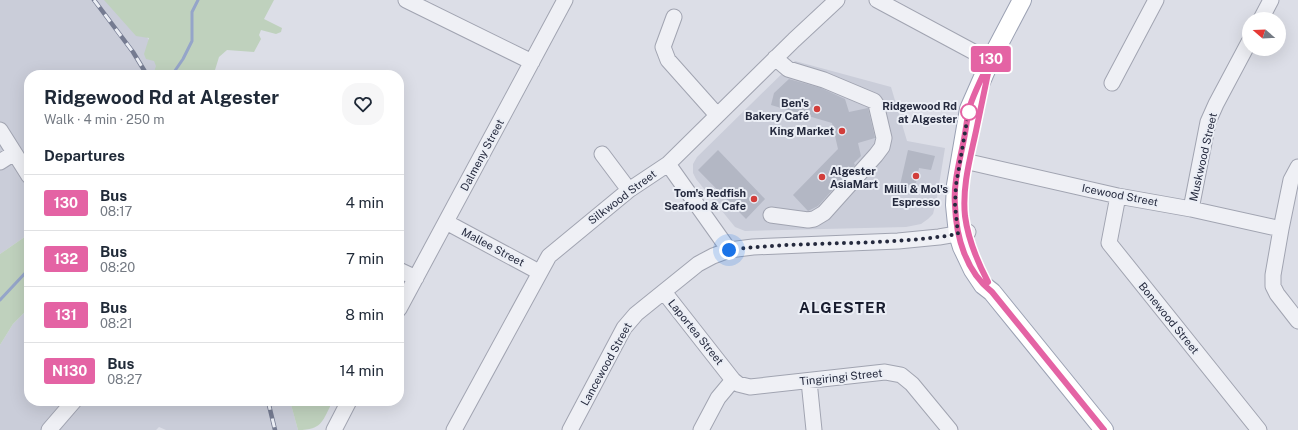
<!DOCTYPE html>
<html lang="en">
<head>
<meta charset="utf-8">
<style>
	:root { --surface:#fff; --page:#f6f6f7; --text:#1f2937; --muted:#747a83; --line:#e0e1e3 }
	body { margin:0; font-family:"Public Sans",sans-serif; background:var(--page); color:var(--text); height:100vh; display:flex; flex-direction:column; font-size:15px; white-space:nowrap }
	* { box-sizing:border-box; margin:0 }
	p { font-size:13px; color:var(--muted) }
	.icon { flex:none; width:22px; height:22px; fill:none; stroke:currentColor; stroke-width:2; stroke-linecap:round; stroke-linejoin:round }
	.map { position:relative; flex:1; overflow:hidden }
	.panel { position:absolute; left:24px; top:70px; width:380px; height:336px; display:flex; flex-direction:column; background:var(--surface); border-radius:16px; box-shadow:0 4px 16px #0002 }
	.panel>* { flex:none }
	.badge { padding:0 8px; border-radius:3px; font-size:14px; line-height:26px }
	.needle { width:26px; rotate:289deg }
	.controls { position:absolute; left:1242px; top:12px; display:grid; gap:8px }
	.controls a { display:grid; place-items:center; width:44px; height:44px; border-radius:50%; background:var(--surface); box-shadow:0 4px 16px #0002; font-size:20px }
	.you { position:absolute; width:20px; height:20px; margin:-10px; border:3px solid #fff; border-radius:50%; background:#1a73e8; box-shadow:0 0 0 6px #1a73e833 }
	.map>.badge { position:absolute; translate:-50% -50%; box-shadow:0 0 0 2px #fff }
	h2 { padding:0 20px; font-size:15px; line-height:36px }
	.round { display:grid; place-items:center; flex:none; width:42px; height:42px; border-radius:16px; background:var(--page) }
	.head { display:flex; align-items:center; justify-content:space-between; height:68px; padding:0 20px }
	h1 { font-size:19px; font-weight:700; line-height:30px }
	ul { padding:0; list-style:none }
	li { display:flex; align-items:center; gap:12px; height:56px; padding:0 20px; border-top:1px solid var(--line) }
	li div { flex:1 }
	li b { display:block; font-size:15px }
	li em { font-style:normal }
	li .badge { min-width:44px; font-weight:700; text-align:center }
	.map>svg:first-child { display:block }
	.built { fill:#cacdd9 }
	.green { fill:#bfd1bd }
	.lines { fill:none; stroke-linecap:round; stroke-linejoin:round }
	.stream { stroke:#95a5c9; stroke-width:3 }
	.building { fill:#b3b7c4 }
	.minor-casing { stroke:#a1a4b1; stroke-width:17 }
	.major-casing { stroke:#9ba1b3; stroke-width:20 }
	.minor { stroke:#eff0f5; stroke-width:15 }
	.major { stroke:#fff; stroke-width:18 }
	.rail-casing { stroke:#757b91; stroke-width:4.5 }
	.rail { stroke:#ebeef5; stroke-width:3; stroke-dasharray:9; stroke-linecap:butt }
	.line-casing { stroke:#fff; stroke-width:9 }
	.line { stroke:#e463a4; stroke-width:6 }
	.walk { stroke:#252a3e; stroke-width:4; stroke-dasharray:0 7.2 }
	.poi-dot { fill:#d23e3b; stroke:#ebeef5; stroke-width:1.5 }
	.stop-dot { fill:#fff; stroke:#e463a4; stroke-width:2 }
	.labels { text-anchor:middle; dominant-baseline:central; stroke-width:4; stroke-linejoin:round; paint-order:stroke }
	.poi-label { font-size:11px; font-weight:bold; fill:#252a3e; stroke:#ebeef5; text-anchor:end }
	.stop-label { font-size:11px; font-weight:bold; fill:#252a3e; stroke:#ebeef5; text-anchor:end }
	.street-label { font-size:11px; fill:#252a3e; stroke:#ebeef5 }
	.district-label { font-size:15px; font-weight:bold; letter-spacing:1px; fill:#181c2e; stroke:#ebeef5 }
</style>
</head>
<body>
<div class="map">
<svg width="1298" height="430" viewBox="0 0 1298 430">
	<rect width="100%" height="100%" fill="#dcdee7"/>
	<path class="built" d="M0,0h116l19,19 37,56h-143v159l-29,20z
		M795,61l96,26 16,54 38,7 -8,49 -4,17 -5,5 -7,5 -15,3 -161,4 -10,-4 -39,-48 -3,-6v-9l4,-7z
		M29,308v93h261l8,29h-132l-7,-3 -3,3h-156v-85l13,-21z"/>
	<path class="green" d="M104,0h170l-10,19 18,9 -1,4 -5,2 -15,-4 -2,5 2,4 -7,13 -27,-2 -8,7 -4,13 -4,5h-58l3,-9 -2,-5 -8,-2 -2,-5 5,-16 -13,-2z
		M29,234v74l-16,16 -13,21v-91z
		M290,401h43c-11,20 -10,29 -35,29z"/>
	<g class="lines">
		<path class="stream" d="M172,75l11,-16 9,-18v-29l6,-12
			M0,300l29,-31"/>
	</g>
	<path class="building" d="M789,79l32,9 24,11 4,13 19,-4 7,30 -17,5 3,13 -7,7 1,2 -37,41 -10,5 -15,-16 45,-46 -6,-26 -61,-18 3,-12z
		M718,150l47,49 -19,20 -48,-49z
		M908,150l27,6 -4,14 -12,-2 -4,20 -15,-3z"/>
	<g class="lines">
		<defs>
			<path id="minor" d="M406,0l126,62
				M877,0l95,51 19,8
				M674,17l-11,30 5,13 49,55
				M1261,19l10,-19
				M1112,83l44,-83
				M0,130l29,46
				M602,154l27,36
				M960,160l158,36 73,13 90,20
				M0,162l14,-9
				M668,164l61,86
				M1298,167l-7,13 -10,49 -8,46v11l4,8 21,27
				M1118,196l-9,47 150,187
				M1191,209l17,-87 8,-18 33,-62
				M771,215l37,5 6,-1 10,-6 52,-58 6,-8 2,-9 -8,-34 -2,-3 -50,-21 -36,-11 -13,-11
				M446,222l93,50
				M399,270l17,8
				M664,292l69,88 5,4 12,3 135,-15 16,3 11,9 38,46
				M399,309l166,-309
				M809,381l5,49
				M49,430l25,-29
				M334,430l15,-29
				M454,430l95,-174 80,-66 39,-26 126,-124 43,-40
				M570,430l54,-102 12,-14 62,-50 15,-8 16,-6 24,-3 145,-6 41,-4 29,-5
				M701,430l17,-32 15,-18"/>
			<path id="major" d="M1022,0l-31,59 -22,50 -13,76 -1,20 3,29 4,13 11,23 10,15 9,7 112,138"/>
		</defs>
		<use href="#minor" class="minor-casing"/>
		<use href="#major" class="major-casing"/>
		<use href="#minor" class="minor"/>
		<use href="#major" class="major"/>
		<defs>
			<path id="rail" d="M94,0l39,52 14,23
				M268,401l7,29"/>
		</defs>
		<use href="#rail" class="rail-casing"/>
		<use href="#rail" class="rail"/>
	</g>
	<g class="lines">
		<defs>
			<path id="line" d="M988,282c-11,-21 -20,-43 -23,-66 -3,-29 5,-57 11,-85 5,-24 10,-48 15,-72 -8,16 -17,33 -22,50 -2,10 -3,20 -5,30 -4,21 -11,45 -9,66 1,32 11,67 37,87l112,138"/>
		</defs>
		<use href="#line" class="line-casing"/>
		<use href="#line" class="line"/>
		<path class="walk" d="M729,250c76,-10 154,-3 229,-16l-3,-29 1,-20 13,-76v3"/>
	</g>
	<g class="poi-dot">
		<circle cx="817" cy="109" r="4"/>
		<circle cx="842" cy="131" r="4"/>
		<circle cx="916" cy="176" r="4"/>
		<circle cx="822" cy="177" r="4"/>
		<circle cx="754" cy="199" r="4"/>
	</g>
	<circle class="stop-dot" cx="969" cy="112" r="8"/>
	<g class="labels">
		<g class="poi-label">
			<text x="809" y="103">Ben's<tspan x="809" dy="13">Bakery Café</tspan></text>
			<text x="834" y="131">King Market</text>
			<text x="830" y="171" text-anchor="start">Algester<tspan x="830" dy="13">AsiaMart</tspan></text>
			<text x="916" y="189" text-anchor="middle">Milli &amp; Mol's<tspan x="916" dy="13">Espresso</tspan></text>
			<text x="746" y="193">Tom's Redfish<tspan x="746" dy="13">Seafood &amp; Cafe</tspan></text>
		</g>
		<g class="stop-label">
			<text x="957" y="106">Ridgewood Rd<tspan x="957" dy="13">at Algester</tspan></text>
		</g>
		<g class="street-label">
			<text transform="translate(482 155) rotate(-62)">Dalmeny Street</text>
			<text transform="translate(1203 157) rotate(-77)">Muskwood Street</text>
			<text transform="translate(1120 195) rotate(11)">Icewood Street</text>
			<text transform="translate(622 197) rotate(-37)">Silkwood Street</text>
			<text transform="translate(493 247) rotate(28)">Mallee Street</text>
			<text transform="translate(1169 318) rotate(51)">Bonewood Street</text>
			<text transform="translate(696 332) rotate(51)">Laportea Street</text>
			<text transform="translate(606 364) rotate(-61)">Lancewood Street</text>
			<text transform="translate(841 377) rotate(-6)">Tingiringi Street</text>
		</g>
		<g class="district-label">
			<text x="843" y="307">ALGESTER</text>
		</g>
	</g>
</svg>
<div class="controls">
<a><svg class="needle" viewBox="-14 -14 28 28"><path d="M0-13l5 13h-10z" fill="#e53935"/><path d="M0 13l5-13h-10z" fill="#747a83"/></svg></a>
</div>
<div class="you" style="left:729px;top:250px"></div>
<b class="badge" style="left:991px;top:59px;background:#e463a4;color:#fff">130</b>
<section class="panel">
<div class="head"><div><h1>Ridgewood Rd at Algester</h1><p>Walk · 4 min · 250 m</p></div><a class="round"><svg class="icon" aria-label="heart" viewBox="0 0 24 24"><path d="M12 20l-8-8c-3-5 5-10 8-4 3-6 11-1 8 4z"/></svg></a></div>
<h2>Departures</h2>
<ul>
<li><span class="badge" style="background:#e463a4;color:#fff">130</span><div><b>Bus</b><p>08:17</p></div><em>4 min</em></li>
<li><span class="badge" style="background:#e463a4;color:#fff">132</span><div><b>Bus</b><p>08:20</p></div><em>7 min</em></li>
<li><span class="badge" style="background:#e463a4;color:#fff">131</span><div><b>Bus</b><p>08:21</p></div><em>8 min</em></li>
<li><span class="badge" style="background:#e463a4;color:#fff">N130</span><div><b>Bus</b><p>08:27</p></div><em>14 min</em></li>
</ul>
</section>
</div>
</body>
</html>
